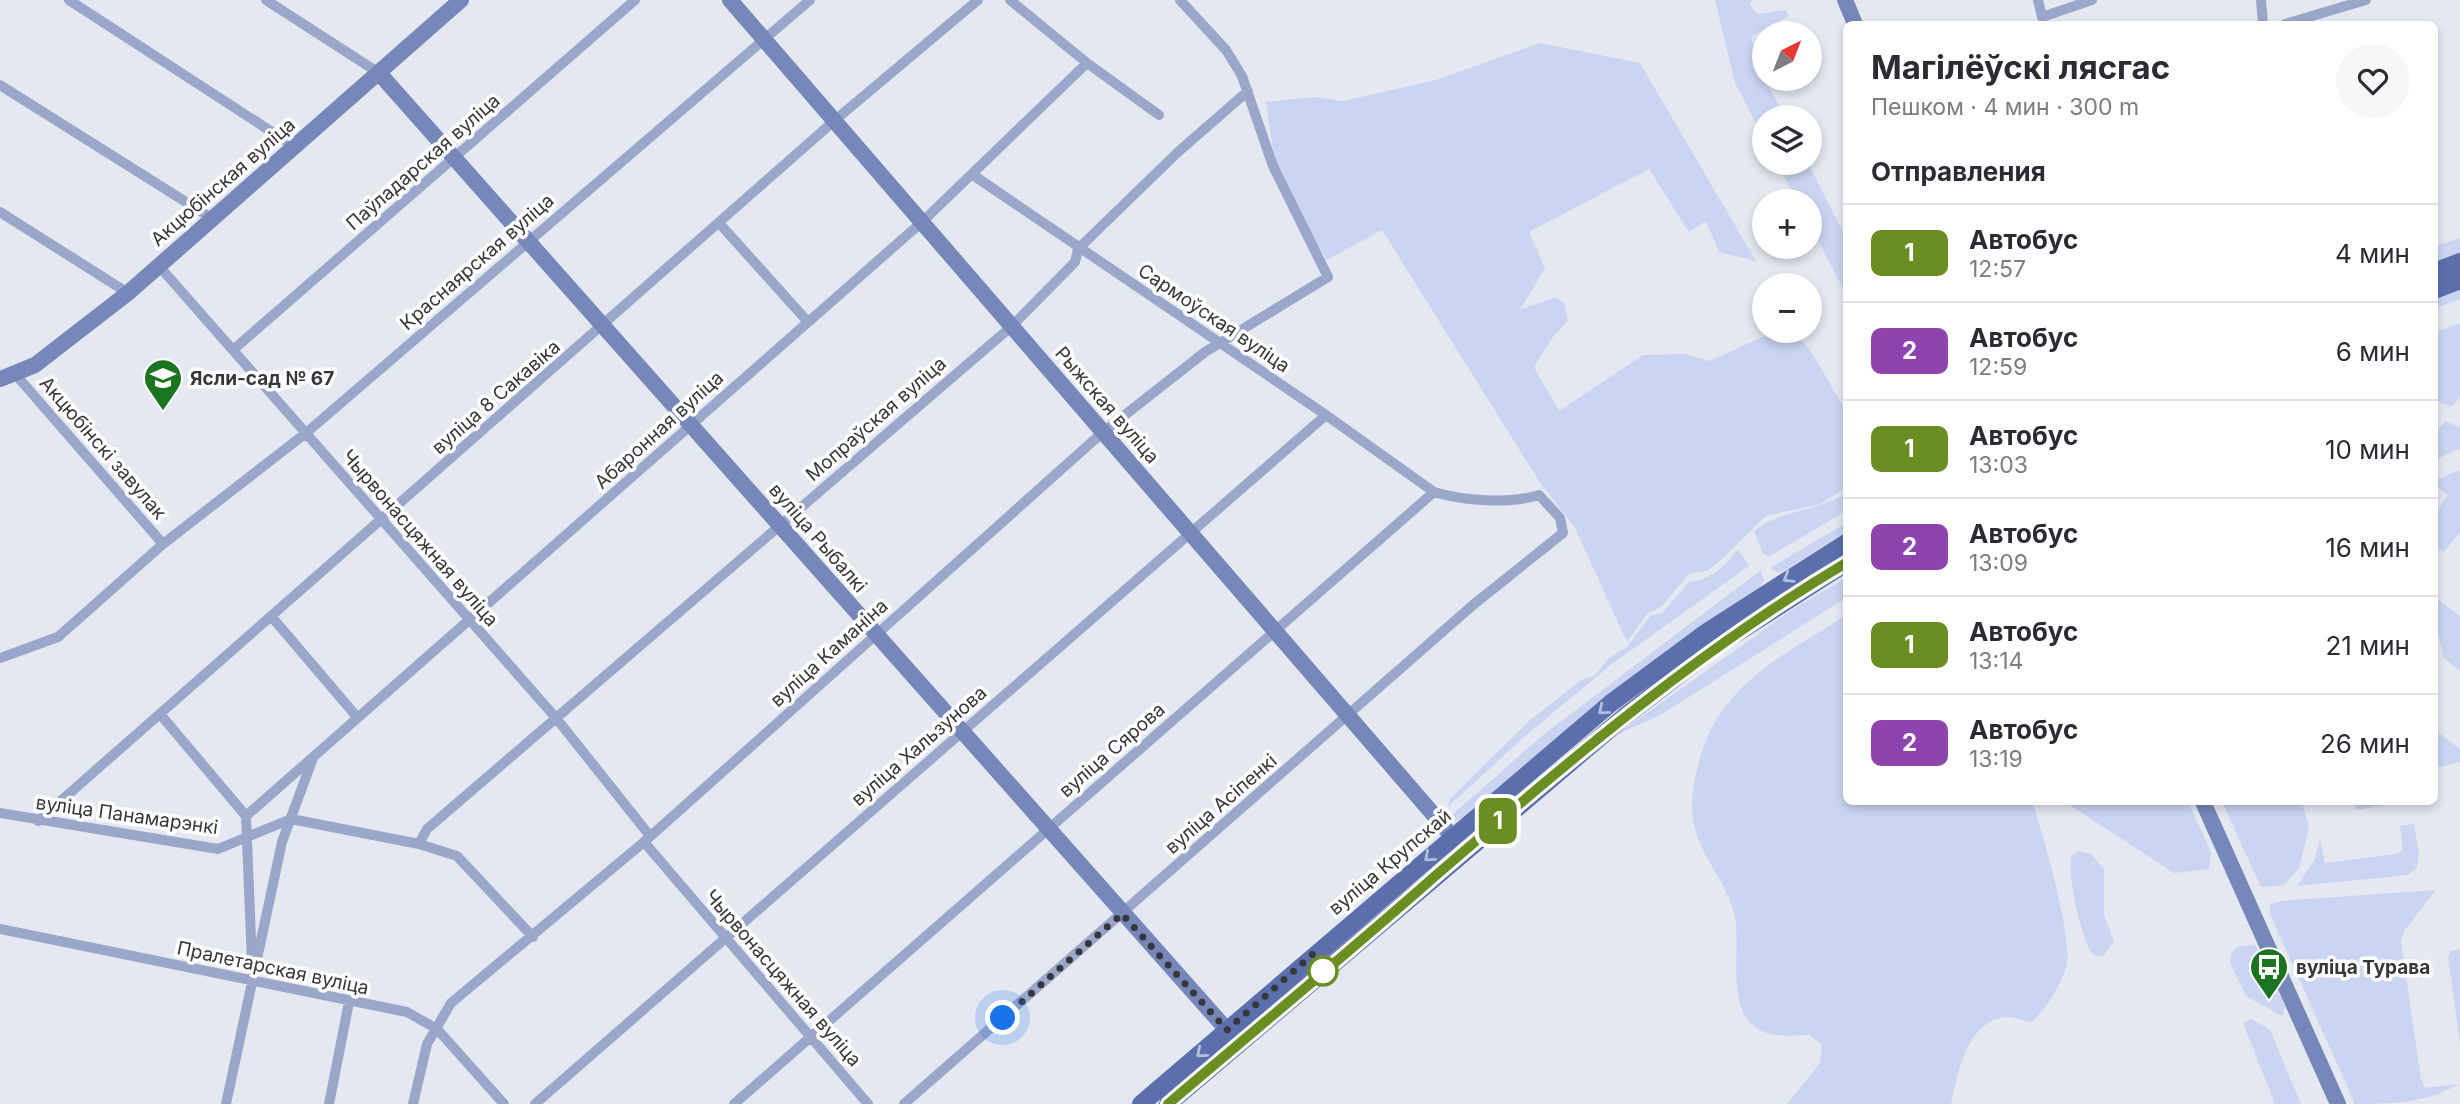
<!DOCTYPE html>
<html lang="ru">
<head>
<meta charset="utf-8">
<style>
	:root { --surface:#fff; --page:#f7f7f7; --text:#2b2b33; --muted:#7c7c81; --line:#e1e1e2 }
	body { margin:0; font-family:Inter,sans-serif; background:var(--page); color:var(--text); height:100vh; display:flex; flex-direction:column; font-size:26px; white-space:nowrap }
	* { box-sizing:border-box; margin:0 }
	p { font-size:23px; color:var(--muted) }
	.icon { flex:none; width:38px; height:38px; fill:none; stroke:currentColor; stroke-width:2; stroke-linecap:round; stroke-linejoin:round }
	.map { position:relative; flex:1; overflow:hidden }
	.side { position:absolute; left:1843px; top:21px; width:595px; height:784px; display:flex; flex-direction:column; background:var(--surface); border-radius:10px; box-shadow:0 4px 10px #0003 }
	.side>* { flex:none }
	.badge { padding:0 14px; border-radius:10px; font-size:24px; line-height:46px }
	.needle { width:46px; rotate:42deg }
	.buttons { position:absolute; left:1752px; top:21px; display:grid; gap:14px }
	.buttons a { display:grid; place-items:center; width:70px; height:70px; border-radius:50%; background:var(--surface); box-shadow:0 4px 10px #0003; font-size:35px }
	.you { position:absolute; width:35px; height:35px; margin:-18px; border:5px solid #fff; border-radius:50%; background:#1a73e8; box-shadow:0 0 0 10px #1a73e833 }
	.map>.badge { position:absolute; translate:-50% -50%; box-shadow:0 0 0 4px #fff }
	h2 { padding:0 28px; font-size:26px; line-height:63px }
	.round { display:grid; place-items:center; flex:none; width:74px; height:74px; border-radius:37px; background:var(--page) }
	.summary { display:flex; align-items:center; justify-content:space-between; height:119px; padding:0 28px }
	h1 { font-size:33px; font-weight:700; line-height:52px }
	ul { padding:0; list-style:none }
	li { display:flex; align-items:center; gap:21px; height:98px; padding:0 28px; border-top:2px solid var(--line) }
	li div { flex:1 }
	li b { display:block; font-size:26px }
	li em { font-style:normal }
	li .badge { min-width:77px; font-weight:700; text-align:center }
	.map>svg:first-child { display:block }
	.green { fill:#cbd5f2 }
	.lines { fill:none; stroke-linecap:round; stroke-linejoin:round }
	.street { stroke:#9ba7ca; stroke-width:10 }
	.secondary { stroke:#7687b9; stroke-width:16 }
	.primary { stroke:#5b6fad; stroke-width:18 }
	.oneway { stroke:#b5beda }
	.line-casing { stroke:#fff; stroke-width:16 }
	.line { stroke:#6b8e23; stroke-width:10 }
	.walk { stroke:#35373a; stroke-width:7; stroke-dasharray:0 12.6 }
	.stop-dot { fill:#fff; stroke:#6b8e23; stroke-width:3.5 }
	.labels { text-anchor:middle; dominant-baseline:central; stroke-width:7; stroke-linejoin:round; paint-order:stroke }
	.street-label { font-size:19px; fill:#35373a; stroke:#fff }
	.poi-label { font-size:19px; font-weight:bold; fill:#35373a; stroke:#fff; text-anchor:start }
</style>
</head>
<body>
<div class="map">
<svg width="2460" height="1104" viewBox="0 0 2460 1104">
	<rect width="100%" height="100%" fill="#e4e8f1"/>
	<path class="green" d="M1715,0h37l-2,5 7,9 29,-4 3,6 -38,21 13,42 22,38h-22v22l-29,-56z
		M1540,43l100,20 116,198 -37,-9 -13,-31 -17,11 -40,-63 -120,63 16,36 -25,42 35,-13 9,6 4,18 -16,17 -18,29 25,44 84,-56 41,-1 26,7 65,-30h16l18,17 37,63v77l-26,16 -54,12 -44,43 -15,12 -17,2 -29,34 -14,7 -20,28 -52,-114 -36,-47 -157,-251 -55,30 -50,-84 -11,-74 49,-5 28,4 93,-21z
		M1777,163h31l38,75v56l-36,-69v-24h-13z
		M2460,238v16l-26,10v-17z
		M2460,289v10l-26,10v-11z
		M2460,323v74l-9,10 -17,-7v-67z
		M2446,421l14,7v21l-26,11v-26z
		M2460,470v62l-16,20 -10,-7v-29l14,-21 -14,-10v-9l5,3z
		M1846,493v18l-76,45 -7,-2 -9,-23c26,-21 63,-19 92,-38z
		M1846,523v9l-61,38 -7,3 -8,-5z
		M1738,549l11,17 -137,98 -87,72 -77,71 2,-8 79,-78 51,-40 15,-6 14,-17 18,-11 23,-31 12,-3 28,-32c21,0 36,-16 48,-32z
		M1761,570l3,10 -4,7 -111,78 -189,154 -11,5 -4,-3 98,-86z
		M1846,578v20l-184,116 -46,21 180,-128z
		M2439,600l21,16v55l-16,-13 -10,-43z
		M1846,615v187h186c11,32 39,129 35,160 -2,18 -22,49 -36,60 -8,-1 -15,-5 -22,-5 -42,1 -51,56 -58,87h-164l33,-41 2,-18 -13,-10c-21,1 -45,4 -60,-14 -20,-22 -9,-74 -14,-104 -7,-35 -37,-62 -42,-98 -3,-24 3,-50 11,-73 24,-67 86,-94 142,-131z
		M2434,729l26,20v13l-20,5 -6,-7z
		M2065,802h123l23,50 -2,17 -35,4z
		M2222,802h80l7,25 -10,41 -15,17 -23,2z
		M2354,802h50l-48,8z
		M2414,824l5,29 -2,15 -9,7 -111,11 18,-27 5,-20 5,24 71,-9 7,-4 -3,-24z
		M2078,851l13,3 13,15v46l10,27 -11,14h-8c-13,-9 -29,-86 -23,-101z
		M2436,890l-32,41 -3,11 20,137 4,9 34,-4c-33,19 -67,20 -104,20l-85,-190v-9l10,-4z
		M2255,945l30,61 -3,10 -36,-20 -16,-33 1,-9 6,-7z
		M2452,950h8v94l-12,-88z
		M2251,1019l19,11 31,74h-26l-32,-81z"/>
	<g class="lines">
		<path class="street" d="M69,0l226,147
			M266,0l113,73
			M1010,0l77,63 72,52
			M2038,0l4,17 50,-17
			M2261,0l2,24
			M2285,24l81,-24
			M0,85l213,134
			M973,175l353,240 108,77
			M0,212l128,81
			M720,224l88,98
			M159,266l397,452 94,118
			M233,350l402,-350
			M16,375l147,169
			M271,616l86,101
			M0,658l58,-21 105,-93 143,-111 504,-433
			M160,714l86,102 6,147
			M0,813l218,36 73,-30 128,25 38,12 76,81
			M246,816l676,-594 165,-159
			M38,821l796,-700 144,-121
			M644,842l224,262
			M419,844l8,-15 585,-503 63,-64 3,-13 100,-97 70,-61
			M0,929l407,83 30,17 67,75
			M226,1104l56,-262 31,-84
			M329,1104l20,-102
			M413,1104l14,-60 24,-41 193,-161 458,-409 103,-81 123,-75 -55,-111 -31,-90 -16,-26 -46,-50
			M535,1104l791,-689
			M734,1104l700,-612c30,9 75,12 105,3l21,23 3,15 -90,72 -569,499"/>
		<path class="secondary" d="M730,0l722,836
			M1845,0l10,24
			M379,73l848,957
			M0,379l35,-14 93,-72 333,-293
			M2203,802l135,302"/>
		<path class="primary" d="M2434,272l26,-10
			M2434,290l26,-10
			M1141,1104l470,-401 96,-71 139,-89
			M1168,1104l456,-387 91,-70 131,-84"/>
	</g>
	<defs><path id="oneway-chevron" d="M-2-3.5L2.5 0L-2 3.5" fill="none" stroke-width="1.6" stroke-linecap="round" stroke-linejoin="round" transform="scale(1.75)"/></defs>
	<g class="oneway">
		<use href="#oneway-chevron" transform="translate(1788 578) rotate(149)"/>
		<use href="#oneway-chevron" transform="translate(1603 710) rotate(140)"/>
		<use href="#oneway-chevron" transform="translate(1429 857) rotate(139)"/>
		<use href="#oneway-chevron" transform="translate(1201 1053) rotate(140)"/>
	</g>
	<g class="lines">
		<defs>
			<path id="line" d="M1168,1104c89,-76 179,-150 266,-227 132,-114 262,-225 412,-314"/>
		</defs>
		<use href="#line" class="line-casing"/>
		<use href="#line" class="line"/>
		<path class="walk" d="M1003,1018l119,-104 105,116 86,-76 10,17"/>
	</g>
	<defs>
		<symbol id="school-pin" viewBox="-11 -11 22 30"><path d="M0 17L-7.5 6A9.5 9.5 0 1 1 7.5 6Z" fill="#1c7421" stroke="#fff"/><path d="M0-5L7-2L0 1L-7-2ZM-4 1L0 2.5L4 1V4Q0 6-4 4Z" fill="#fff"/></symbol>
		<symbol id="bus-pin" viewBox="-11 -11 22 30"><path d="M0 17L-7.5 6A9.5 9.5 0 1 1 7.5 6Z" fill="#1c7421" stroke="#fff"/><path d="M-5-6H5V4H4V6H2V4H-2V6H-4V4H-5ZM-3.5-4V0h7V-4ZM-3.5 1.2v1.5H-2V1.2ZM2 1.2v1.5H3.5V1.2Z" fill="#fff"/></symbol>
	</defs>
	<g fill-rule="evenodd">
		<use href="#school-pin" x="141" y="356" width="44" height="60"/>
		<use href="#bus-pin" x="2247" y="945" width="44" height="60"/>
	</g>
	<circle class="stop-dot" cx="1323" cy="971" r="14"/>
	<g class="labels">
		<g class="street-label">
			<text transform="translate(423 162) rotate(-41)">Паўладарская вуліца</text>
			<text transform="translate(223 182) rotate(-41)">Акцюбінская вуліца</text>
			<text transform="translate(477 262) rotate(-41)">Краснаярская вуліца</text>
			<text transform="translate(1214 318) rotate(34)">Сармоўская вуліца</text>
			<text transform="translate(496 397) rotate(-41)">вуліца 8 Сакавіка</text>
			<text transform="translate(1107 405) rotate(49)">Рыжская вуліца</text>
			<text transform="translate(876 419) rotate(-41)">Мопраўская вуліца</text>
			<text transform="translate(659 430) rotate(-42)">Абаронная вуліца</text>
			<text transform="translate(103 448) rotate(49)">Акцюбінскі завулак</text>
			<text transform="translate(420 538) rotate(49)">Чырвонасцяжная вуліца</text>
			<text transform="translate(818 538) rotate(49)">вуліца Рыбалкі</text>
			<text transform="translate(829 653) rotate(-42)">вуліца Каманіна</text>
			<text transform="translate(919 746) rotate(-41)">вуліца Хальзунова</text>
			<text transform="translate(1112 750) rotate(-41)">вуліца Сярова</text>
			<text transform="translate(1221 804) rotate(-41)">вуліца Асіпенкі</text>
			<text transform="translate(127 815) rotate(8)">вуліца Панамарэнкі</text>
			<text transform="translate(1390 862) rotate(-40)">вуліца Крупскай</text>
			<text transform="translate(273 968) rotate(12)">Пралетарская вуліца</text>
			<text transform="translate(783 978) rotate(49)">Чырвонасцяжная вуліца</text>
		</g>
		<g class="poi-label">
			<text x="190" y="378">Ясли-сад № 67</text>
			<text x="2296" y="967">вуліца Турава</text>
		</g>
	</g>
</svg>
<div class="buttons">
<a><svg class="needle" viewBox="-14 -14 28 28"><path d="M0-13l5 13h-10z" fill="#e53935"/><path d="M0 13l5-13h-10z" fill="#7c7c81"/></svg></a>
<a><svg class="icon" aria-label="layers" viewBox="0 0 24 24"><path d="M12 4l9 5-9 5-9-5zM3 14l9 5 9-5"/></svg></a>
<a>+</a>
<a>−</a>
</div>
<div class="you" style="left:1003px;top:1018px"></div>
<b class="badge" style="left:1498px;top:821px;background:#6b8e23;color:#fff">1</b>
<section class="side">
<div class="summary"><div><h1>Магілёўскі лясгас</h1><p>Пешком · 4 мин · 300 m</p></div><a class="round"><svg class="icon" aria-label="heart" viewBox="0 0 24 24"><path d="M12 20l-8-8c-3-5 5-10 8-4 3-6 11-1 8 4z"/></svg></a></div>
<h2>Отправления</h2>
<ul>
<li><span class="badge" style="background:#6b8e23;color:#fff">1</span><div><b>Автобус</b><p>12:57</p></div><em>4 мин</em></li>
<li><span class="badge" style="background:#8e44ad;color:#fff">2</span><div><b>Автобус</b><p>12:59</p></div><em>6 мин</em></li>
<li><span class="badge" style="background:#6b8e23;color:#fff">1</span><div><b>Автобус</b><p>13:03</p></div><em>10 мин</em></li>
<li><span class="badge" style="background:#8e44ad;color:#fff">2</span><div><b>Автобус</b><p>13:09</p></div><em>16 мин</em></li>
<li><span class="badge" style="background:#6b8e23;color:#fff">1</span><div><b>Автобус</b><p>13:14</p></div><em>21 мин</em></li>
<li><span class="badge" style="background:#8e44ad;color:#fff">2</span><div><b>Автобус</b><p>13:19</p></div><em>26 мин</em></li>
</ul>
</section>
</div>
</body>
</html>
